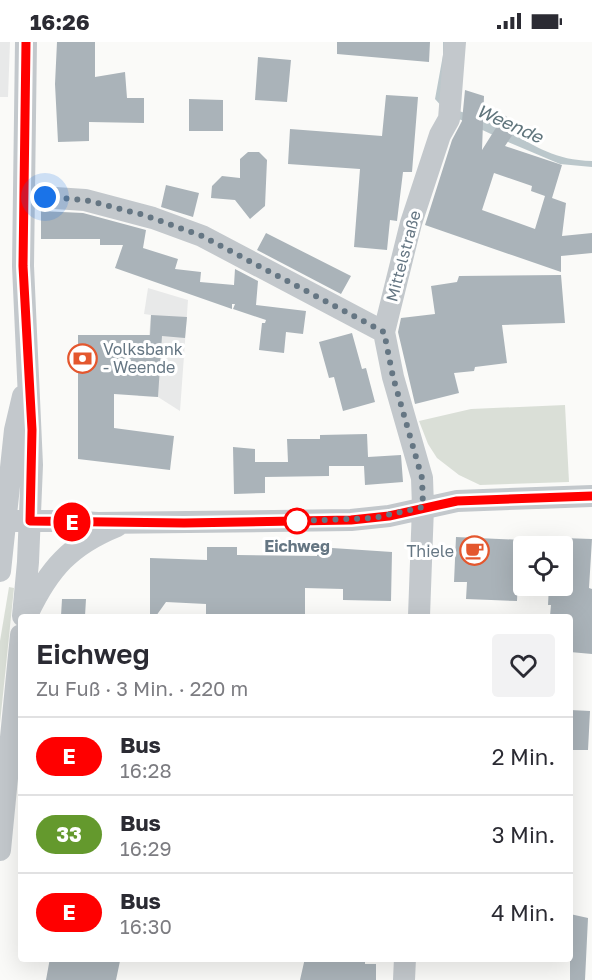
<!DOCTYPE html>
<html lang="de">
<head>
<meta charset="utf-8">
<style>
	:root { --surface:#fff; --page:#f2f2f3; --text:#2b2b33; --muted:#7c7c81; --line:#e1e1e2 }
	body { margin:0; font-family:"Golos Text",sans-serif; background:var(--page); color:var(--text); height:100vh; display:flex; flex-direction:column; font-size:22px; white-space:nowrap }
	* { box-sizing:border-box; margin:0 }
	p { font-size:20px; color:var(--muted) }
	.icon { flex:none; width:33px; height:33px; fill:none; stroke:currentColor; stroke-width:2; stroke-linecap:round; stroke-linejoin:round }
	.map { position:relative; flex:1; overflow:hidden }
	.side { position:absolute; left:18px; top:572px; width:555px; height:348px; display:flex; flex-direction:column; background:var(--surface); border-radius:6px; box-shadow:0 6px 24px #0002 }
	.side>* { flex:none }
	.badge { padding:0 12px; border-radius:20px; font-size:21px; line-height:39px }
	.tools { position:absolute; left:513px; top:494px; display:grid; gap:12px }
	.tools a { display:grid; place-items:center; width:60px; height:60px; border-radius:6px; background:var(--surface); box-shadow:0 6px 24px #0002; font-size:30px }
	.you { position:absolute; width:30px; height:30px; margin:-15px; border:4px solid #fff; border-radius:50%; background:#1a73e8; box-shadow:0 0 0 9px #1a73e833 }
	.map>.badge { position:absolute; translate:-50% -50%; box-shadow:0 0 0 3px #fff }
	.round { display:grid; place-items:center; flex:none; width:63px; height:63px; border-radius:6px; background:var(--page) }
	.headline { display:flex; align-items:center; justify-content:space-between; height:102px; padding:0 18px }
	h1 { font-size:28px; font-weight:600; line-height:45px }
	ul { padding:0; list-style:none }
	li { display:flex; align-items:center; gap:18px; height:78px; padding:0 18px; border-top:2px solid var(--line) }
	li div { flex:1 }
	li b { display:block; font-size:22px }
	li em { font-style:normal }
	li .badge { min-width:66px; font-weight:700; text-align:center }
	.status { display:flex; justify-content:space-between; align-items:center; height:42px; padding:0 30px; background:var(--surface); direction:ltr }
	.status svg { height:16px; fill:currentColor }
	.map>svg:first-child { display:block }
	.built { fill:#e8e9e9 }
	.green { fill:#dadfd7 }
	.water { fill:#bbc7cb }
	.building { fill:#aab3b9; fill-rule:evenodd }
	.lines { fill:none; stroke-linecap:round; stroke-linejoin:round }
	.minor { stroke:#c3c8cc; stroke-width:22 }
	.line-casing { stroke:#fff; stroke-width:14 }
	.line { stroke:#f00; stroke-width:9 }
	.walk { stroke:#657683; stroke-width:6; stroke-dasharray:0 10.8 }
	.stop-dot { fill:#fff; stroke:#f00; stroke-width:3 }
	.labels { text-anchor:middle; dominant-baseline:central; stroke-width:6; stroke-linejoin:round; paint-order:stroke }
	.street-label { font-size:16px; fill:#657683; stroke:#fff }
	.poi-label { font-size:16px; fill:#657683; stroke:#fff; text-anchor:start }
	.stop-label { font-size:16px; font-weight:bold; fill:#657683; stroke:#fff }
	.water-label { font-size:18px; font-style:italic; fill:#60757c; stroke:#fff }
</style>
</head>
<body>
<div class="status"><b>16:26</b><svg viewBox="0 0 49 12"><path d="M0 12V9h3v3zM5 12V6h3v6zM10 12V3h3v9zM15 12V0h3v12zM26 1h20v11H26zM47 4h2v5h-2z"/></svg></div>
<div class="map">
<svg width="592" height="938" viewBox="0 0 592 938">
	<rect width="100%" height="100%" fill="#fafaf8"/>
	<path class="built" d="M0,0h10l-2,55h-8z
		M148,246l40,12 -8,111 -22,-14 -20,-1 11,-61 2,-20 -7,-1z"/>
	<path class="green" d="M565,363l4,77 -89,3 -21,-10 -22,-17 -9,-14 -9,-23 52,-12z
		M9,545l5,1 -14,135v-82z"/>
	<path class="water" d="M443,0h8l5,68c14,5 28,9 40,15 36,18 54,35 96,36v6l-32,-3 -52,-22 -49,-23 -14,-9 -10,-11 8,-44z"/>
	<path class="building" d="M57,0h38v35l30,-5 2,26h17v25l-55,-1v19l-31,1 -3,-58z
		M337,0h93l-1,20 -92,-8z
		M258,15l33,3 -4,42 -32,-2z
		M465,48l19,6 -2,54 22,-35 15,10 -14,21 57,19 -10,33 14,5 -4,33 30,-3v20l-31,3v16l-136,-47 27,-85 10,-19zM494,131l38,13 -1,5 14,5 -10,33 -53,-19z
		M386,53l32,2 -6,75h-9l-6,49 -7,-1 -3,30 -33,-3 6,-78 -72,-5 2,-35 92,7z
		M189,57l34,1v31h-34z
		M248,110h11l8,8 -2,46 -15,13 -15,-19 -24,-2 1,-12 10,-10 18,2v-19z
		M166,143l33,8 -6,24 -32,-10z
		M41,169l42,2 63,17 -3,18 35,11 -3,10 26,3 -1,10 34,3 1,-16 23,12 -2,24 50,6 -3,23 -17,-2 -2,21 -25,-3 3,-27h3l1,-3 -33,-11 2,-5h-3v5l-117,-41 8,-23h-23v-6h-59z
		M266,191l85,43 -10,18 -84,-44z
		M561,233l4,48 -63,2 5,38 -32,4 -1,4 -20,2 5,20 -44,11 -17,-72 3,-14 34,-4 -4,-28 26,-4 2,-6z
		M151,273l36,2 -2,21 -23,-2 -4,61 -44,-3v34l60,8 -4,34 -92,-11v-124h72z
		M352,291l10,36 4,-1 9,34 -32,9 -9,-34 -5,1 -10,-36z
		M367,392l1,23 33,-2 2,27 -38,3 -1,-19h-35v10l-64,1v16l-31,1 -1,-47 22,2v13h33l-1,-23h33v-4z
		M456,495l68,3v38l-6,-1 -1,24 -51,-2 1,-17h-13z
		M562,496l30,1 -3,49 3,1v65l-22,-2v-36h-20l1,-11h-3l1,-20h13z
		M207,505h30v8l80,1v-9l75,5 -1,49 -48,-1v-11l-38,-1v28l-99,-1v-11l-40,-2 -10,14h-6v-58l57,2z
		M62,557h24l-1,17h-24z
		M570,668l20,1 -2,39h-18z
		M570,872l18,4 -3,62h-15z
		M50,916h67l-1,2 4,1 -4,19h-70z
		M305,916h60v6h11v16h-76z"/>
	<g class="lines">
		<path class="minor" d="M25,154l60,4 68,18 49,18 182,96
			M0,479h64l34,2 253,-3 38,-4 68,-15 135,-5
			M0,529l15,-141 8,-34
			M28,571c21,-44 42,-68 89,-87
			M23,574l5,-54 4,-97 -9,-199 3,-224
			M419,574l4,-109 -1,-29 -29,-101 -9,-45 27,-109 29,-88 9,-16 6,-77
			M0,808l21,-215
			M404,938l1,-22"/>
	</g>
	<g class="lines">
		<defs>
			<path id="line" d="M26,0l-3,224 9,164 -2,91 154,2 167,-3 38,-4 68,-15 135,-5"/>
		</defs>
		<use href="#line" class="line-casing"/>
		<use href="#line" class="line"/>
		<path class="walk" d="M45,155l40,3 20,5 39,10 58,21 182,96 9,45 29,101 1,29 -49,11 -77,3"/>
	</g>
	<defs>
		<symbol id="bank-ring" viewBox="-11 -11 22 22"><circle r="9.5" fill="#fff" stroke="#e4572e" stroke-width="1.5"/><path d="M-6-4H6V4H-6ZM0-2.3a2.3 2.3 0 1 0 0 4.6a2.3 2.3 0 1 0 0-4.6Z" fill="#e4572e"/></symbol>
		<symbol id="cafe-ring" viewBox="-11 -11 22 22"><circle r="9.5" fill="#fff" stroke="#e4572e" stroke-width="1.5"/><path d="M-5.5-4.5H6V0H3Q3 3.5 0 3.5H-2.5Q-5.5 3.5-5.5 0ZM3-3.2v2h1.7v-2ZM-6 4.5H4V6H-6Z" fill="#e4572e"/></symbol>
	</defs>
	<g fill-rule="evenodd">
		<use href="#bank-ring" x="66" y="300" width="33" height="33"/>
		<use href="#cafe-ring" x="458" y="492" width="33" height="33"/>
	</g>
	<circle class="stop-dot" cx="297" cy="479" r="12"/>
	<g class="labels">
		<g class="street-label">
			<text transform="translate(403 214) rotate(-75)">Mittelstraße</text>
		</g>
		<g class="poi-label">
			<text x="103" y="307">Volksbank<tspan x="103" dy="18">- Weende</tspan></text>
			<text x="454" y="509" text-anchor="end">Thiele</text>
		</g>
		<g class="stop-label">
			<text x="297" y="504">Eichweg</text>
		</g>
		<g class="water-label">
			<text transform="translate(510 81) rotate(24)">Weende</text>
		</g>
	</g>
</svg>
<div class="tools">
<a><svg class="icon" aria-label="locate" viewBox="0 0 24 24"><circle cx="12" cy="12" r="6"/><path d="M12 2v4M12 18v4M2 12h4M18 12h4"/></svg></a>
</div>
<div class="you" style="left:45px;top:155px"></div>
<b class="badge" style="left:72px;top:480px;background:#f00;color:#fff">E</b>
<section class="side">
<div class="headline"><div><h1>Eichweg</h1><p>Zu Fuß · 3 Min. · 220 m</p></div><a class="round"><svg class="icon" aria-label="heart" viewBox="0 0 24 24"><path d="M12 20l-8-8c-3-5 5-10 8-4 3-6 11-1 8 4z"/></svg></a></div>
<ul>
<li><span class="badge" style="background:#f00;color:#fff">E</span><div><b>Bus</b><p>16:28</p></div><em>2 Min.</em></li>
<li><span class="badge" style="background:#64992d;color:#fff">33</span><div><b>Bus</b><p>16:29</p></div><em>3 Min.</em></li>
<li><span class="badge" style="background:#f00;color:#fff">E</span><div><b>Bus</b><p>16:30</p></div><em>4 Min.</em></li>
</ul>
</section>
</div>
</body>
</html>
